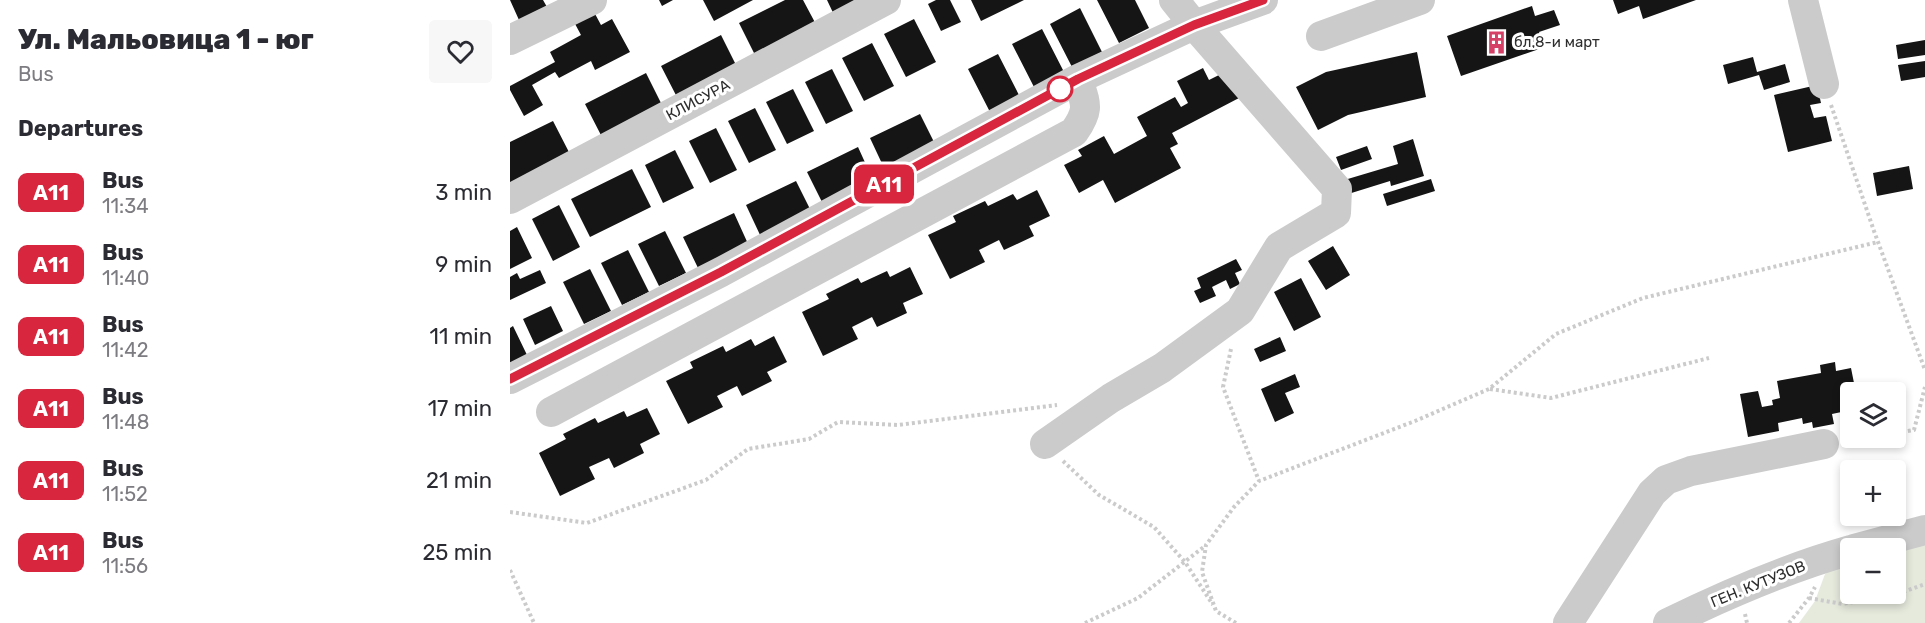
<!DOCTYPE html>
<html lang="en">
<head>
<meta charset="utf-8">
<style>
	:root { --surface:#fff; --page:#f7f7f7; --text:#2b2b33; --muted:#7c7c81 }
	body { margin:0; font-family:Rubik,sans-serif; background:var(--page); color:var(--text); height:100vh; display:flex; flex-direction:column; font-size:22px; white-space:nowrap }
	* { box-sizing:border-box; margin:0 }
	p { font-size:20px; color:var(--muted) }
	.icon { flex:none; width:33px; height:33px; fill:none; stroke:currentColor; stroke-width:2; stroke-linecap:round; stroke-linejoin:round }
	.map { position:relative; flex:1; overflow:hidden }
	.sheet { display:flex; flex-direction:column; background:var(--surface); width:510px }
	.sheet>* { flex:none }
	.badge { padding:0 12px; border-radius:9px; font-size:21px; line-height:39px }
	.controls { position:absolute; left:1330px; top:382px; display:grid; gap:12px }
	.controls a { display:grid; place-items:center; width:66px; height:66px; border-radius:6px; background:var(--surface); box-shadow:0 3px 9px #0003; font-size:30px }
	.map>.badge { position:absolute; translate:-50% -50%; box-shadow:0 0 0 3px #fff }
	h2 { padding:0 18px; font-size:22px; line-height:54px }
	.round { display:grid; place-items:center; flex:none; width:63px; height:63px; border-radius:6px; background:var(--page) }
	.head { display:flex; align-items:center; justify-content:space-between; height:102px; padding:0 18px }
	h1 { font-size:28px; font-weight:800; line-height:45px }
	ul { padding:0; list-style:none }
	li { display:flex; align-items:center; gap:18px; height:72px; padding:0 18px }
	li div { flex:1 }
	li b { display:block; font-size:22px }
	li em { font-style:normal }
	li .badge { min-width:66px; font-weight:700; text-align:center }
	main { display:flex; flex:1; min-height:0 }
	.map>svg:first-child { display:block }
	.green { fill:#e6eadd }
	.building { fill:#151515 }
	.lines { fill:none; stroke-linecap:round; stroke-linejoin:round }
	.path { stroke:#cbcbcb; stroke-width:4; stroke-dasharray:3 3; stroke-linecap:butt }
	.minor { stroke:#cbcbcb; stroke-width:30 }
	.line-casing { stroke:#fff; stroke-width:14 }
	.line { stroke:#d7263d; stroke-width:9 }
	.stop-dot { fill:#fff; stroke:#d7263d; stroke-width:3 }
	.labels { text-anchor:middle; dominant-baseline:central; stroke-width:6; stroke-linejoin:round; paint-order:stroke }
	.poi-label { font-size:15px; fill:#2e2e2e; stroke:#fff; text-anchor:start }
	.street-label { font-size:15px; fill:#2e2e2e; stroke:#fff }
</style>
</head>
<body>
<main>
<section class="sheet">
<div class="head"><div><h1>Ул. Мальовица 1 - юг</h1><p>Bus</p></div><a class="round"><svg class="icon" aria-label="heart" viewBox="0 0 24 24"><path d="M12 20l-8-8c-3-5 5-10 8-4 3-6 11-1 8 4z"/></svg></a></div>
<h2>Departures</h2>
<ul>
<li><span class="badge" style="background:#d7263d;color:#fff">А11</span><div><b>Bus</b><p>11:34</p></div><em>3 min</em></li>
<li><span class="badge" style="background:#d7263d;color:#fff">А11</span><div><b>Bus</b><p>11:40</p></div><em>9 min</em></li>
<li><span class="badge" style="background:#d7263d;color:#fff">А11</span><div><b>Bus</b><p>11:42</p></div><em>11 min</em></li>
<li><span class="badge" style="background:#d7263d;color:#fff">А11</span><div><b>Bus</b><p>11:48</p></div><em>17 min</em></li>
<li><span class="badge" style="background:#d7263d;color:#fff">А11</span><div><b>Bus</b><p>11:52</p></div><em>21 min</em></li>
<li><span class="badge" style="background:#d7263d;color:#fff">А11</span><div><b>Bus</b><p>11:56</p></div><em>25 min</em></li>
</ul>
</section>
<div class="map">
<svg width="1415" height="623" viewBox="0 0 1415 623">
	<rect width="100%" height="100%" fill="#fff"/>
	<path class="green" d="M1415,530v93h-126l16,-22 10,-27 8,-5 18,-19v44h45v-45z"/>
	<path class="building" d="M0,0h33l4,7 -28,13z
		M149,0h14l-11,6z
		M193,0h50l-39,21z
		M275,0h18l16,30 -61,31 -19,-38z
		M317,0h47l-38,19z
		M426,0h14l11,22 -20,9 -13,-27z
		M461,0h53l-43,21z
		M587,0h38l14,28 -30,15z
		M1103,0h83l-53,19 -4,-13 -21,8z
		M1022,6l3,10 19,-6 6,15 -21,7 6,15 -84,29 -14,-40z
		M570,8l22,44 -30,15 -22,-43z
		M84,12l7,13 11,-6 18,33 -35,18 -4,-9 -32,17 -4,-6 -23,13 11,20 -19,11 -14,-26v-4l45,-24 -5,-10 31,-17 -7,-13z
		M404,19l22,43 -30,15 -22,-43z
		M532,29l22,43 -30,15 -22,-43z
		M211,35l19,38 -60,30 -19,-37z
		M1415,40v15l-27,4 -2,-14z
		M362,43l22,43 -30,15 -22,-43z
		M907,52l9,45 -78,18 -30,15 -22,-43 30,-15z
		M488,54l22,43 -30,15 -22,-43z
		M1243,57l4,15 28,-8 5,18 -26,8 -5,-15 -31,9 -5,-19z
		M1415,61v16l-24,4 -3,-16z
		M693,68l6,12 16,-8 14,26 -67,35 6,11 -8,4 11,20 -66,35 -12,-23 -24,13 -15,-28 18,-9 -4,-6 26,-14 10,18 33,-18 -10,-19 38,-20 6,10 7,-4 -11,-22z
		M322,69l21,42 -27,13 -21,-42z
		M136,73l19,38 -61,30 -19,-37z
		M1307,85l4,18 -11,2 4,13 12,-2 6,25 -44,11 -14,-57z
		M283,89l21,42 -27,13 -21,-42z
		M245,108l21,42 -27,13 -21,-42z
		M410,114l16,32 -51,24 -15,-32z
		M43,121l19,37 -62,29v-45z
		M206,128l21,42 -27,13 -21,-42z
		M903,139l11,37 -33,10 -1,-5 -45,14 -4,-14 57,-17 -5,-18z
		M857,146l5,13 -31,11 -5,-13z
		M348,147l15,33 -50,24 -16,-32z
		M165,150l19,38 -31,15 -18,-38z
		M1399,166l4,23 -36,7 -4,-23z
		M122,169l19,38 -61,30 -19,-38z
		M921,179l4,12 -48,15 -4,-12z
		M286,181l16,32 -51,24 -15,-32z
		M527,190l13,26 -21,10 5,10 -30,14 -5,-10 -20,10 6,12 -35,17 -22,-44 28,-13 -3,-6 32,-15 3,5 25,-12 4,6z
		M49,205l21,42 -27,14 -21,-42z
		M224,213l15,33 -50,24 -16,-33z
		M7,227l15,31 -22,11v-38z
		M155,231l21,42 -27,13 -21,-42z
		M823,246l17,29 -24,15 -18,-29z
		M118,250l21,42 -27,13 -21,-42z
		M726,259l6,11 -7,3 5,11 -10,5 -4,-9 -14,7 4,9 -16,7 -6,-12 7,-3 -4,-10z
		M400,267l13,27 -20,9 4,10 -30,14 -5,-10 -20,10 6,12 -35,17 -21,-44 27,-13 -3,-5 32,-16 3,5 26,-12 3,6z
		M80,269l21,42 -27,13 -21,-42z
		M30,270l6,13 -36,17v-23l7,-4 3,6z
		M791,278l20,39 -27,14 -20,-39z
		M41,306l12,25 -28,14 -12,-26z
		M3,326l14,29 -17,8v-35z
		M264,336l13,26 -20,10 5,9 -30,15 -5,-10 -20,10 6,11 -35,17 -22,-43 27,-13 -3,-6 33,-16 3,6 25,-13 4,7z
		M770,337l6,14 -26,11 -6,-13z
		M1325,362l1,9 15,-3 5,25h-5v17l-19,4 2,10 -21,4 -1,-6 -9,2 -1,-6 -24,5 1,8 -31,6 -8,-43 18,-3 4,16 11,-2 -1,-5 8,-2 -3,-17 44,-8 -1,-8z
		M785,374l5,13 -15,6 9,20 -19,9 -14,-33z
		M137,408l13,26 -20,10 4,9 -30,15 -5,-10 -20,9 6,12 -35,17 -21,-43 27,-14 -3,-5 32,-16 3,5 26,-12 3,6z"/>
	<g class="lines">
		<path class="path" d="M1321,105l43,126 51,139
			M721,349l-8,38 36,94
			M980,389l61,9 158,-40
			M1386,433l18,-3 11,-43
			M1337,441l17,-3
			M553,461l36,34 55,32 31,35 28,43
			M0,512l77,11 119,-43 42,-31 61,-10 29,-17 60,3 159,-20
			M0,570l24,53
			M1299,598l33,6 53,-9 30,-11
			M1235,614l2,9
			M575,623l53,-25 67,-52
			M726,623l-20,-12 -14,-39 4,-27 28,-38 25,-26 156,-60 74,-32 67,-55 87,-36 235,-56
			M1279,623l20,-25 6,-11"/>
		<path class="minor" d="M1293,0l21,84
			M811,36l99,-36
			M0,40l82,-40
			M0,199l376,-199
			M0,379l211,-107 357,-193 116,-54 69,-25
			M41,412l523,-280c16,-23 12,-27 4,-53
			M535,444l66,-46 51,-30 78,-57 39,-64 57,-34 1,-24 -143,-164 -20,-25
			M1344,549l71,-19
			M1058,623l84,-130 14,-13 25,-9 133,-27
			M1158,623c59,-29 119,-55 183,-73"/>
	</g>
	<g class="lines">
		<defs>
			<path id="line" d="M0,379l211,-107 357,-193 116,-54 69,-25"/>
		</defs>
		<use href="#line" class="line-casing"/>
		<use href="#line" class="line"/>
	</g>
	<defs>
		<symbol id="building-bare" viewBox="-9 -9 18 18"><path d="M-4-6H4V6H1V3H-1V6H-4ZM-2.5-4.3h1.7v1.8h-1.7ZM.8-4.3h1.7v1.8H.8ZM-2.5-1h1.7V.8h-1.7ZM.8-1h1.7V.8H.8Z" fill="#d54166" stroke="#fff" stroke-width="2.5" paint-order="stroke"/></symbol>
	</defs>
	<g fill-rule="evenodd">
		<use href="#building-bare" x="970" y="26" width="33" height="33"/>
	</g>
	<circle class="stop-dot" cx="550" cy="89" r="12"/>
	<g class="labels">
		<g class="poi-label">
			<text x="1004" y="42">бл.8-и март</text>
		</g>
		<g class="street-label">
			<text transform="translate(188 100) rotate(-28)">КЛИСУРА</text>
			<text transform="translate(1248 584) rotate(-22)">ГЕН. КУТУЗОВ</text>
		</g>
	</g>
</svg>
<div class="controls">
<a><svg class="icon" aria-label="layers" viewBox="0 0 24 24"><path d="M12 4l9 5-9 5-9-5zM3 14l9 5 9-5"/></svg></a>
<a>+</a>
<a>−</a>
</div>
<b class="badge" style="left:374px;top:184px;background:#d7263d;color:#fff">А11</b>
</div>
</main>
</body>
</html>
